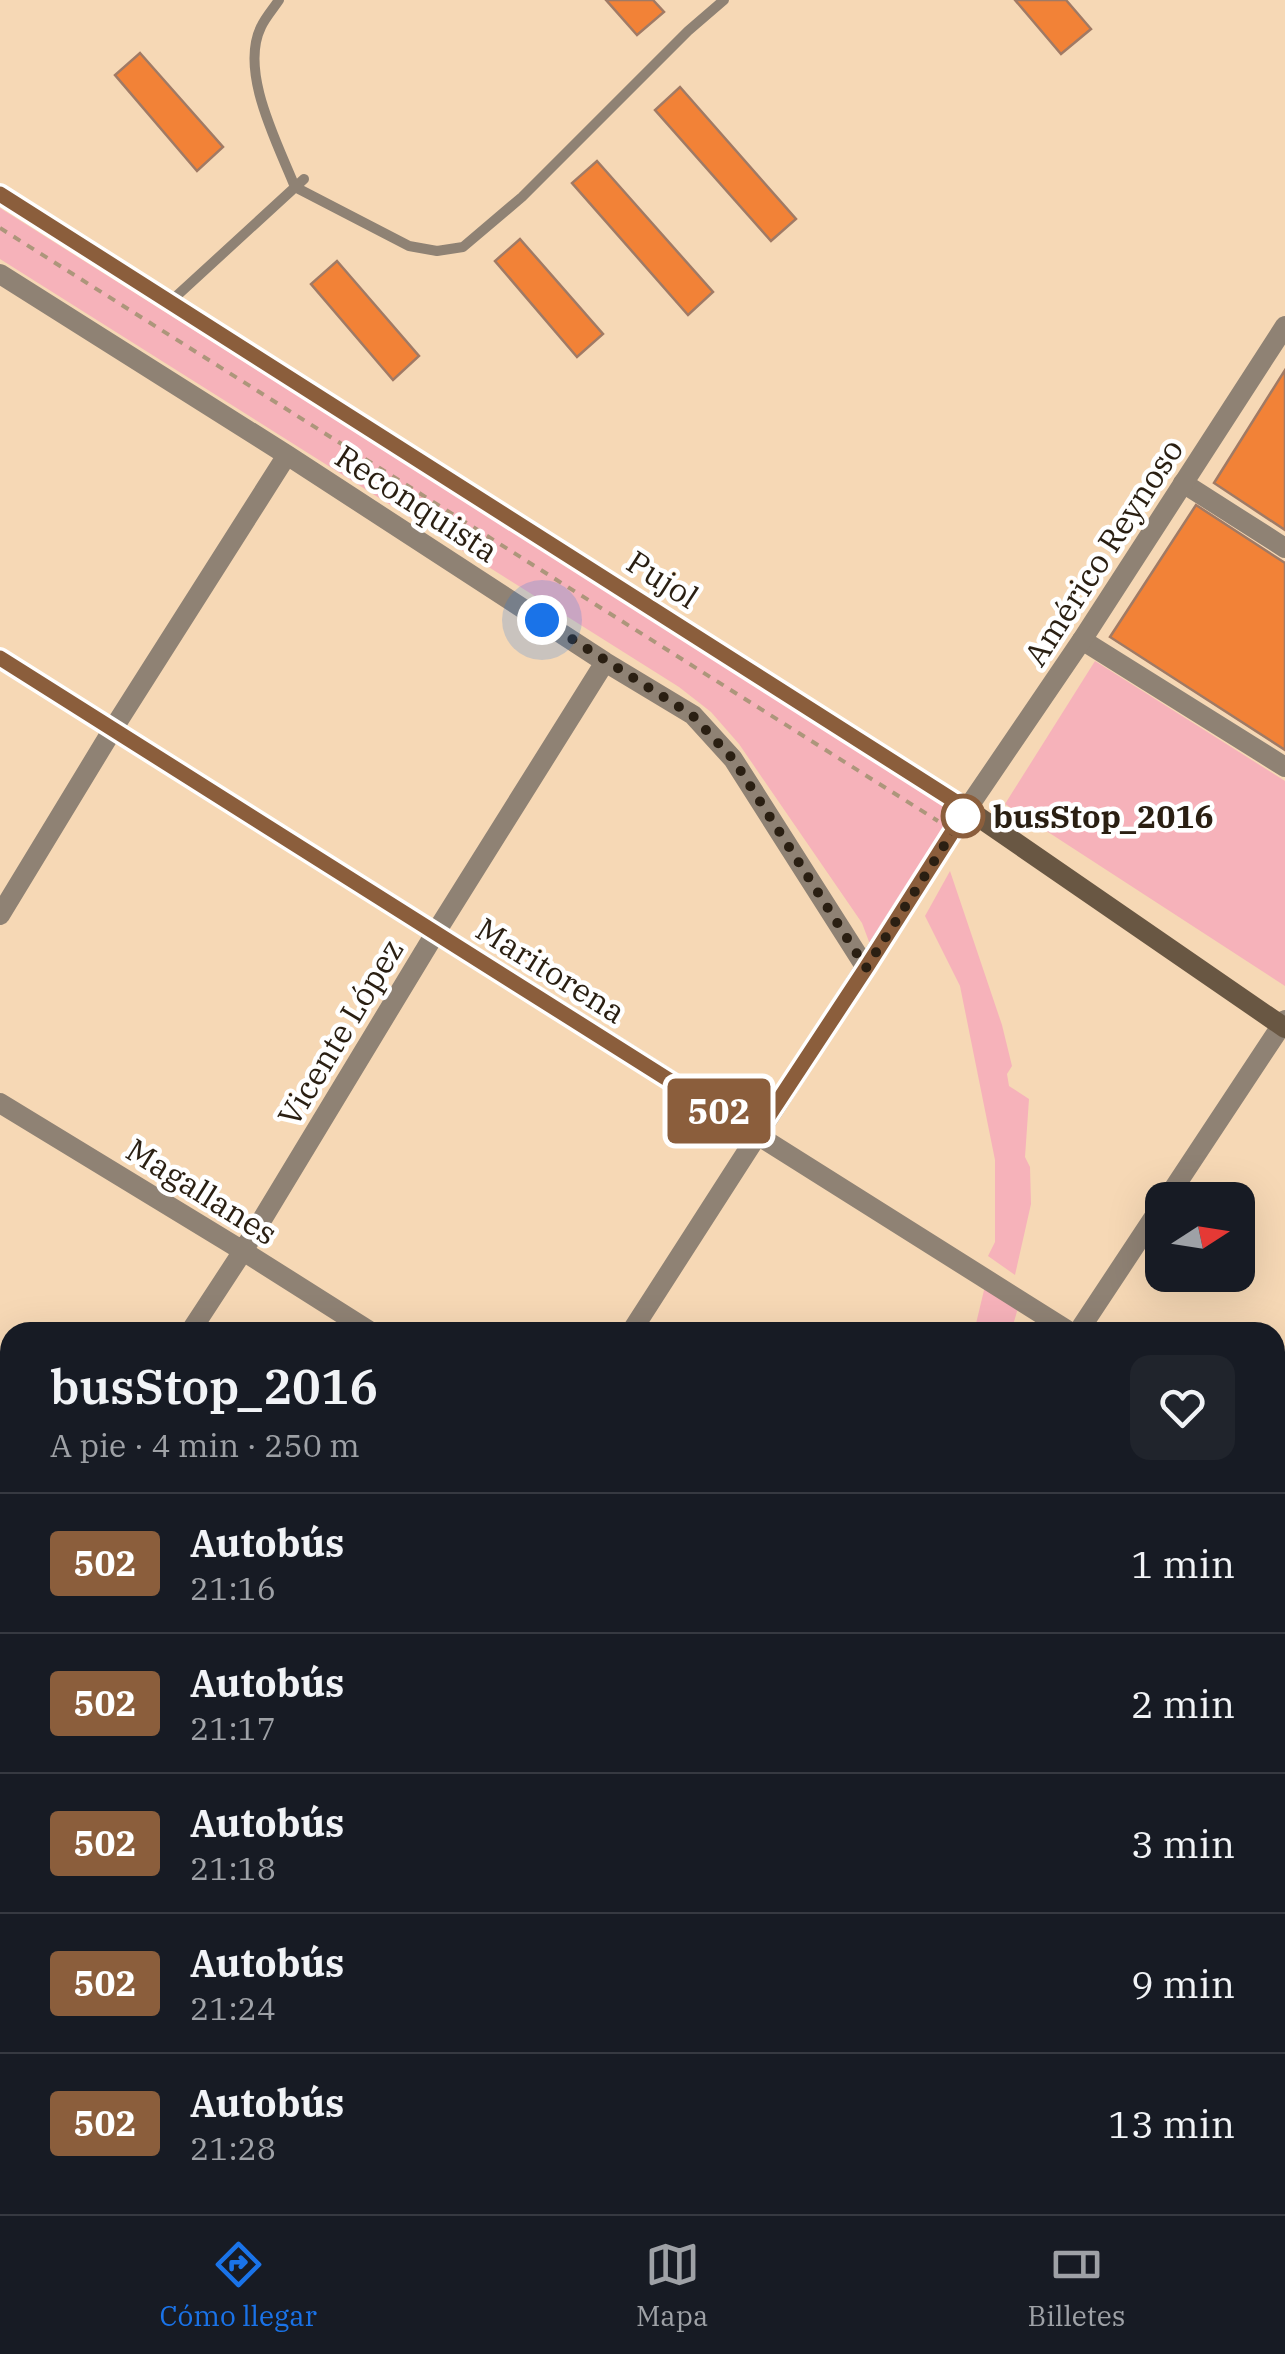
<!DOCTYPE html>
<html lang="es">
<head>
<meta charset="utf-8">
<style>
	:root { --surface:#171b24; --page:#20242c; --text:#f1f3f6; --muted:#9ea1a6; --line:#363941; --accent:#1a73e8 }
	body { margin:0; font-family:"IBM Plex Serif",serif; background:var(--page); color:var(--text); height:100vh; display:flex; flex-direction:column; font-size:38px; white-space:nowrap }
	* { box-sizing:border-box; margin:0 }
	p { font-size:32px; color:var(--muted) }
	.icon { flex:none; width:55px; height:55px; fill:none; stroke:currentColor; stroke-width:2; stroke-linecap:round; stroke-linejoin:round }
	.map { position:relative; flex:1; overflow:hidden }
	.panel { position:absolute; left:0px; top:1322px; width:1285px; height:892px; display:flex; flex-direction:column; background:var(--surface); border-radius:30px 30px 0 0; box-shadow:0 10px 40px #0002 }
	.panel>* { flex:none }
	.badge { padding:0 20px; border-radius:8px; font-size:35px; line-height:65px }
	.needle { width:65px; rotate:78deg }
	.fabs { position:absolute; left:1145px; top:1182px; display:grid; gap:20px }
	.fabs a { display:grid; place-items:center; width:110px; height:110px; border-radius:20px; background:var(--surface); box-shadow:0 10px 40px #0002; font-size:50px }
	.you { position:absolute; width:50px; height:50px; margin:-25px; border:8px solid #fff; border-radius:50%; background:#1a73e8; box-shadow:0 0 0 15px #1a73e833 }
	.map>.badge { position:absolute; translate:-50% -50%; box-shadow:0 0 0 5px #fff }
	.round { display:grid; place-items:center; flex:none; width:105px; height:105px; border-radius:20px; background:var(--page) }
	.overview { display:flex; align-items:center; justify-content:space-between; height:170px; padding:0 50px }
	h1 { font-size:48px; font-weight:600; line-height:75px }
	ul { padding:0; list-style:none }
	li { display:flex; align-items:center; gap:30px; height:140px; padding:0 50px; border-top:2px solid var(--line) }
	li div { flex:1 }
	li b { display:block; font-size:38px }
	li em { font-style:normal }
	li .badge { min-width:110px; font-weight:700; text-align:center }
	.tabs { display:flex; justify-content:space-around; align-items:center; height:140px; border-top:2px solid var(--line); background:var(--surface); font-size:28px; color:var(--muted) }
	.tabs a { display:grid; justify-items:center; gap:5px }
	.tabs .active { color:var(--accent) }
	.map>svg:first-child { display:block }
	.green { fill:#f6b2ba }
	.building { fill:#f28237; stroke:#a07a65; stroke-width:2.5 }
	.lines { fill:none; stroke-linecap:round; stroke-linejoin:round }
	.path { stroke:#ad967b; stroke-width:4; stroke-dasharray:8 8; stroke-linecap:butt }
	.service { stroke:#8f8274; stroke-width:10 }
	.minor { stroke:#8f8274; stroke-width:20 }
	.tertiary { stroke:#8f8274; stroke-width:20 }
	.secondary { stroke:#695743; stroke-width:20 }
	.rail { stroke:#8a765f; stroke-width:5; stroke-dasharray:20 10; stroke-linecap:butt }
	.line-casing { stroke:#fff; stroke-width:22 }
	.line { stroke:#8b5e3c; stroke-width:15 }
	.walk { stroke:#2a1f12; stroke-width:10; stroke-dasharray:0 18 }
	.stop-dot { fill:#fff; stroke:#8b5e3c; stroke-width:5 }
	.labels { text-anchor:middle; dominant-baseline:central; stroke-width:9; stroke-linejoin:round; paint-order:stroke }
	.street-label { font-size:32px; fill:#2a1f12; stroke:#fff }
	.stop-label { font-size:32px; font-weight:bold; fill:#2a1f12; stroke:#fff; text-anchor:start }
</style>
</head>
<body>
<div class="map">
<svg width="1285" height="2214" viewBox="0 0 1285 2214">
	<rect width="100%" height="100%" fill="#f6d8b5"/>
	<path class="green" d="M0,208l943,594 7,8 1,12 -80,125 -9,-24 -123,-179 -28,-32 -32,-25 -679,-428z
		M1095,661l190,120v205l-280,-182z
		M950,871l52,154 10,41 -5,8 2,12 20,13 -4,58 5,10 1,37 -16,71 -27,-19 7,-14v-82l-35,-174 -35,-70z
		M985,1286l33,22 -7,24h-37z
		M0,1712l10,1v72l-10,-2z
		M1275,1957l10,2v105l-10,20z"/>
	<path class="building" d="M606,0h47l11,12 -27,23z
		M1015,0h51l25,29 -30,25z
		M140,53l83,94 -26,24 -82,-96z
		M680,87l116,132 -25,22 -116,-131z
		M597,161l116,131 -25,23 -116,-132z
		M520,239l83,95 -26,23 -82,-96z
		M337,261l82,95 -26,24 -82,-96z
		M1285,370v160l-71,-47z
		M1196,505l89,58v187l-175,-113z"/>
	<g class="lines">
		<path class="path" d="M0,228l938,593"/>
		<path class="service" d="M279,0c-6,9 -14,18 -18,27 -22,45 17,117 34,160l114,59 28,5 26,-4 59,-50 166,-166 36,-31
			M171,301l133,-122"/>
		<path class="minor" d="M0,274l287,181 318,207 88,53 40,44 133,209
			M1183,483l102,65
			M1082,640l203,127
			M0,658l1070,674
			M0,915l113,-186 174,-274
			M0,1103l243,148 128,81
			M1166,1200l119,-180
			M190,1332l53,-81 193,-319 169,-270
			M1078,1332l84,-127
			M1275,1462l10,6
			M0,1553l10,6
			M0,1632l10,-18
			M1275,1746l10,-16
			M1275,1913l10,7
			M0,1999l10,6
			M324,2205l14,9
			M796,2205l15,9
			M1231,2205l14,9
			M521,2214l6,-9
			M978,2214l5,-9"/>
		<path class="tertiary" d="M631,1332l336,-523 115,-169 203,-314
			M72,2214l6,-9"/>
		<path class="secondary" d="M0,194l967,615 318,219"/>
		<path class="rail" d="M0,1741l10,1
			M1275,2009l10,2"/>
	</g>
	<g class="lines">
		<defs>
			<path id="line" d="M0,194l967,615 -101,159 -110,167 -756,-477"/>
		</defs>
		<use href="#line" class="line-casing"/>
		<use href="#line" class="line"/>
		<path class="walk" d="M542,620l150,95 41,44 133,209 97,-152"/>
	</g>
	<circle class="stop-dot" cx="963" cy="816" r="20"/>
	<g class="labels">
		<g class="street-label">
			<text transform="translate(417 503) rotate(33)">Reconquista</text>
			<text transform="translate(1103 552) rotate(-57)">Américo Reynoso</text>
			<text transform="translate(663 579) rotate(33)">Pujol</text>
			<text transform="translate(551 970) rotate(32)">Maritorena</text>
			<text transform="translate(340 1032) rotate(-59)">Vicente López</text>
			<text transform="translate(202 1191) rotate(32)">Magallanes</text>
		</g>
		<g class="stop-label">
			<text x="993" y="816">busStop_2016</text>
		</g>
	</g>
</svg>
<div class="fabs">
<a><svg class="needle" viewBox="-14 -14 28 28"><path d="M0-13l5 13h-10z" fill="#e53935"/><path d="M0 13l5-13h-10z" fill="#9ea1a6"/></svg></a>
</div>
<div class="you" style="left:542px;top:620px"></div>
<b class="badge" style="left:719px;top:1111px;background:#8b5e3c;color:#fff">502</b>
<section class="panel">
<div class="overview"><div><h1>busStop_2016</h1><p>A pie · 4 min · 250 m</p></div><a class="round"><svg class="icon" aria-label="heart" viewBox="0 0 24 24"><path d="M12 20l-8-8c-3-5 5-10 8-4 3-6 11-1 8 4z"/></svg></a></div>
<ul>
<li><span class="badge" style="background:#8b5e3c;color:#fff">502</span><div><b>Autobús</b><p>21:16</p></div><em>1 min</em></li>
<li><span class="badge" style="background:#8b5e3c;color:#fff">502</span><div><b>Autobús</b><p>21:17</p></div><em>2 min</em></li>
<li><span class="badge" style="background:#8b5e3c;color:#fff">502</span><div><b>Autobús</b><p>21:18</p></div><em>3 min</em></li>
<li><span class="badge" style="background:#8b5e3c;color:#fff">502</span><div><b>Autobús</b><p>21:24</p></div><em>9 min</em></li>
<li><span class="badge" style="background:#8b5e3c;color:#fff">502</span><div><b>Autobús</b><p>21:28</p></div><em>13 min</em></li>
</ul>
</section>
</div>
<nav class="tabs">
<a class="active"><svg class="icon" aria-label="directions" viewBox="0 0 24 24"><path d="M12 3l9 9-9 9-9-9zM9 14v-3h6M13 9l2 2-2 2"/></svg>Cómo llegar</a>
<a><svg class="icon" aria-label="map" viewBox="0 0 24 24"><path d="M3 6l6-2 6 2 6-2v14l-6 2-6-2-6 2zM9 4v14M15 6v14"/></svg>Mapa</a>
<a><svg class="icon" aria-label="tickets" viewBox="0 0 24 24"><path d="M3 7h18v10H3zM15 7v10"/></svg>Billetes</a>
</nav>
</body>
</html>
